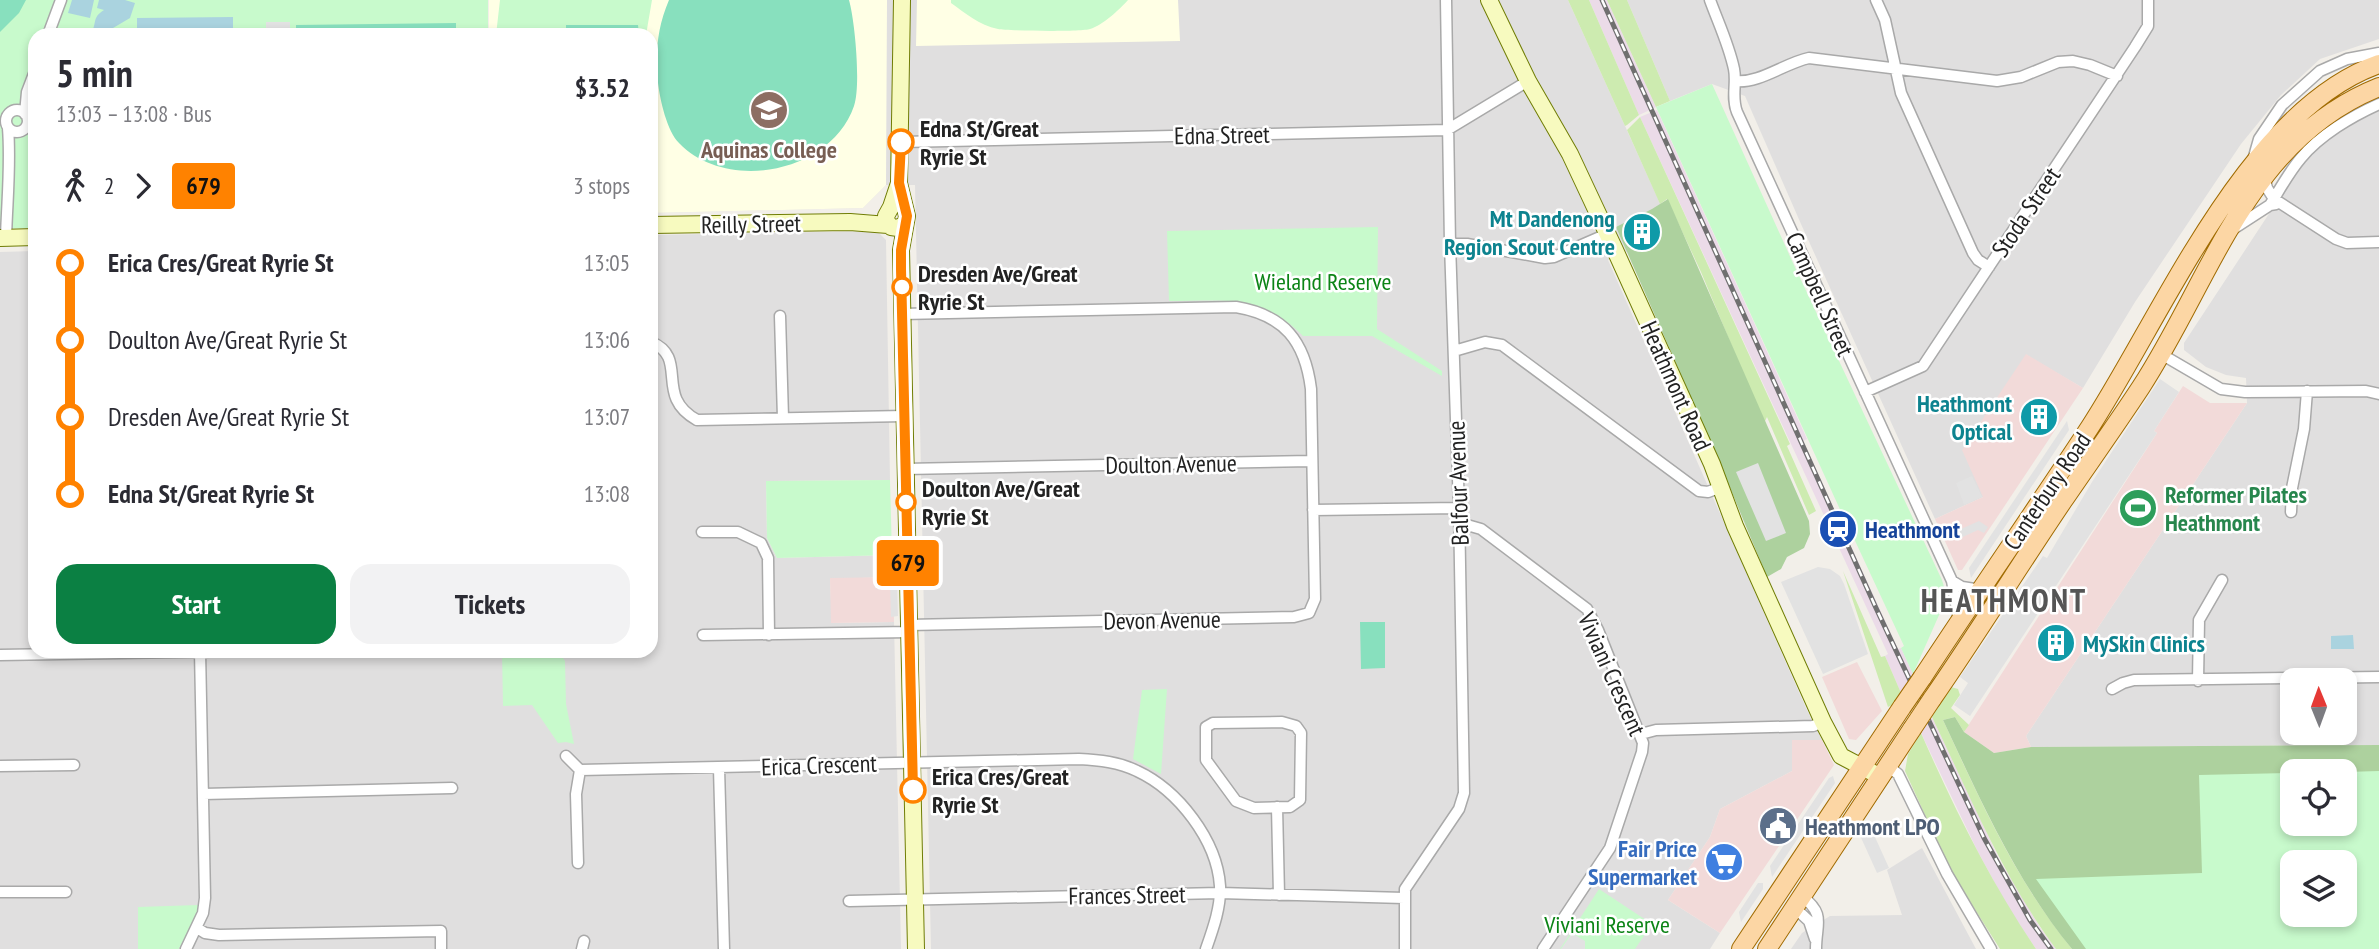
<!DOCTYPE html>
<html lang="en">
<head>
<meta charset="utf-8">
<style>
	:root { --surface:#fff; --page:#f2f2f3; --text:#2b2b33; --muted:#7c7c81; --accent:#0b8043 }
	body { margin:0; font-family:"PT Sans Narrow",sans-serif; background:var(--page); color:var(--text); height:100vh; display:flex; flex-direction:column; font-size:26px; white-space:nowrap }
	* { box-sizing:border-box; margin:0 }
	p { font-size:23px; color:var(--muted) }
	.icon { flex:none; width:38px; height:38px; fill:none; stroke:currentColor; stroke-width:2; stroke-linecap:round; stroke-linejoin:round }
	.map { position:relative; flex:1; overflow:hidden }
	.sheet { position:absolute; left:28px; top:28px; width:630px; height:630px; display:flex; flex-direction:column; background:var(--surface); border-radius:21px; box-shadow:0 4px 10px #0003 }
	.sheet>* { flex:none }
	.badge { padding:0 14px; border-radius:5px; font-size:24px; line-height:46px }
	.needle { width:46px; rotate:359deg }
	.buttons { position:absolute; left:2280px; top:668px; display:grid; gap:14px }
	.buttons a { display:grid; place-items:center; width:77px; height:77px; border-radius:14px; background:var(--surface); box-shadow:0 4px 10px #0003; font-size:35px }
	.map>.badge { position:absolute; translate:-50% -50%; box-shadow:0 0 0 4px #fff }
	.legs { display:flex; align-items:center; gap:10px; height:77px; padding:0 28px; font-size:23px }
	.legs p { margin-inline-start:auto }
	.head { display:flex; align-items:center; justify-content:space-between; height:119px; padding:0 28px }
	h1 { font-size:38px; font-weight:600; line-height:52px }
	.cta { display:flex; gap:14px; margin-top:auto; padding:14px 28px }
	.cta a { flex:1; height:80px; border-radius:21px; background:var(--accent); color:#fff; font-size:28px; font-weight:600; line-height:80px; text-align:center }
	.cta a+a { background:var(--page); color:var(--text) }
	ul { padding:0 28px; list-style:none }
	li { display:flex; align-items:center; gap:24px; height:77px; font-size:26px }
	li i { display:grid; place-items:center; width:10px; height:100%; margin:0 9px; background:currentColor }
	li i::after { content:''; width:18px; height:18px; margin:-9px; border:5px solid; border-radius:50%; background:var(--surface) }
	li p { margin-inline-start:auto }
	li:first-child i { background:linear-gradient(#0000 50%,currentColor 0) }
	li:last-child i { background:linear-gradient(currentColor 50%,#0000 0) }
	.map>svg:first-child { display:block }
	.residential { fill:#e0dfdf; fill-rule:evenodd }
	.commercial { fill:#f2dad9 }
	.industrial { fill:#ebdbe8 }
	.education { fill:#ffffe5 }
	.grass { fill:#cdebb0 }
	.forest { fill:#add19e; fill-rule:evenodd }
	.park { fill:#c8facc; fill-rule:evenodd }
	.pitch { fill:#88e0be }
	.parking { fill:#e2e2e2 }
	.water { fill:#aad3df }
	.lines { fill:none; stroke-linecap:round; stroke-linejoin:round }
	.street-casing { stroke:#a9a9a9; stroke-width:13 }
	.secondary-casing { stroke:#707d05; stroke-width:18 }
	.primary-casing { stroke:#a06b00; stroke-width:20 }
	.street { stroke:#fff; stroke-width:10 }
	.secondary { stroke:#f7fabf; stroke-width:16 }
	.primary { stroke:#fcd6a4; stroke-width:18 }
	.rail-casing { stroke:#707070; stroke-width:5 }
	.rail { stroke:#fff; stroke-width:2.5; stroke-dasharray:8; stroke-linecap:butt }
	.primary-bridge-casing { stroke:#a06b00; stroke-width:20; stroke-linecap:butt }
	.primary-bridge { stroke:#fcd6a4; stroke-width:18 }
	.line-1-casing { stroke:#fff; stroke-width:16 }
	.line-1 { stroke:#ff8200; stroke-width:10 }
	.stop-1-dot { fill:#fff; stroke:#ff8200; stroke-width:3.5 }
	.labels { text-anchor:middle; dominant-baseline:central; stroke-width:5; stroke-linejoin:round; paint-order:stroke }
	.stop-label { font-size:24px; font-weight:bold; fill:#222; stroke:#fff; text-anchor:start }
	.street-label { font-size:24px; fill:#222; stroke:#fff }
	.education-label { font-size:24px; font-weight:bold; fill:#785e54; stroke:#fff }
	.culture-label { font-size:24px; font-weight:bold; fill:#0d838f; stroke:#fff; text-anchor:end }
	.park-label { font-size:24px; fill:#0c8416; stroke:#fff }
	.leisure-label { font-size:24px; font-weight:bold; fill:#27864d; stroke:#fff; text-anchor:start }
	.transit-label { font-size:24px; font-weight:bold; fill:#164399; stroke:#fff; text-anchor:start }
	.service-label { font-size:24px; font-weight:bold; fill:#4e5e75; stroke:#fff; text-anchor:start }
	.shop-label { font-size:24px; font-weight:bold; fill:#366cbe; stroke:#fff; text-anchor:end }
	.district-label { font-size:32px; font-weight:bold; letter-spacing:2px; fill:#555; stroke:#fff }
</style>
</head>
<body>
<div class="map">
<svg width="2379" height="949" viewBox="0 0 2379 949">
	<rect width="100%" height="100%" fill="#f2efe9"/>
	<path class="residential" d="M489,0h1079l105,232 -65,28 198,448 16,32h-30v31l-72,38 -10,28 -42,63 52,33 -10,16h-779l-16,-764h-29l-23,23 -212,5v-178h-162z
		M1627,0h752v39l-59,20 -39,36 -40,49 -106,158 -52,86 -57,-33 -43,142 -48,22 -134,-295 -56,-128 -33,-12 -42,17z
		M2379,107v638l-348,2 -5,-11 221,-333 -1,-25 -20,-3 -20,-8 -22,-17v-7l121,-184 21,-20zM2292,681h53v52h-53z
		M877,231l9,9 4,240 -124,1 1,57 10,20 115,-3 1,22 -63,2 2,44 62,-1 7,327h-901v-697l35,-1v400h616v-416z
		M1922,848l54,101h-185l11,-16 28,-17 72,-1 -15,-45z"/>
	<path class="commercial" d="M2026,354l57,34 -121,182h-4l-23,-51 48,-22 -21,-47z
		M2183,386l27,17h37l-221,333 5,11 -37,6 -30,-21 193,-299 -3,-2z
		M893,577l1,45 -63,1 -1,-45z
		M1857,662l25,49 -26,29 -7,-1 -27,-62z
		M1792,740h30l12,25 -114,168 -52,-33 42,-63 10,-28 72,-38z"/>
	<path class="industrial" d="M1589,0h18l49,107 -17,8z
		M1657,110l150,329 -4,2 95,208 3,-1 12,26 -12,19 -16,-37 3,-2 -248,-537z
		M1932,717l67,142 42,70 15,20h-20l-27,-40 -31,-57 -57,-119z"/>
	<path class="education" d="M489,0h398l-1,185 -23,23 -212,5v-178h-162z
		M917,0h261l2,41 -264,5z"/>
	<path class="grass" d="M1568,0h21l50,115 -12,10 -2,1z
		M1607,0h20l43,101 -14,6z
		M1640,117l150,327 -3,2 29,65 -7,4 -42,-98 -3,6 -63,-151 -34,-73 -7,5 -33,-74z
		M1843,571l38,86 4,-1 16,37 -9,12 -4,2z
		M1951,687l7,2 2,6 -9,13 18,17 -5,7 -9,-15 -12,3c37,80 73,161 129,229h-16c-53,-71 -86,-153 -124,-232z
		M1921,733c33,75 69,148 115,216h-36l-50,-79 -45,-99 3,-17z"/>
	<path class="forest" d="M1668,199l141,322 1,13 -6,14 -17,9 -6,12 -14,8 -51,-123 -100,-227 36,-18z
		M1955,717l9,15 30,21 37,-6 348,-2v204h-307c-56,-68 -92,-150 -129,-229zM2292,772h53v52h-53zM2292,863h53v52h-53z"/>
	<path class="park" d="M0,0h488v35h-453v193l-35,1z
		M500,0h152l-6,35h-150z
		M951,0h177c-9,10 -25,25 -38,29 -8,3 -83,2 -92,0 -19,-4 -33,-16 -47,-26z
		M1712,84l81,179 149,317 5,17 -34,77 -12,-26 3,-2 -54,-116 3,-2 -6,-13 -4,1 -187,-409z
		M1378,227l-1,102 65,42v5l-70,-40h-69c-44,-43 -77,-35 -134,-35l-2,-70z
		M890,480l2,75 -115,3 -10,-20 -1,-57z
		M502,651h56l7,10 1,43 8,40 -8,-2 -8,1 -26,-38 -29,1z
		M1167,689l-6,85 -28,-15 9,-69z
		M2379,771v178h-293l-50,-70 166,-6 -3,-98 93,-2v51h53v-52zM2292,863h53v52h-53z
		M1599,889l53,35 -17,25h-75z
		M198,905c0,17 -12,29 -19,44h-41v-42z"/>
	<path class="pitch" d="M0,0h26l-7,13 -19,19z
		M669,0h180c6,21 12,86 5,106 -23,67 -127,87 -175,37 -12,-12 -19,-43 -21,-60 -3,-29 -1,-55 11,-83z
		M456,23v12h-160v-10z
		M566,25h72l1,10h-73z
		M1360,622h25v46l-24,1z"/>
	<path class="parking" d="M290,22v13h-24v-13z
		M2160,379l19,13 -25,39 3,2 -187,283 -16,-11 14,-22 -8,-6 83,-121 4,2 45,-76z
		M2067,421l2,9 -98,148 -2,-10z
		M1758,463l28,70 -20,8 -30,-69z
		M1972,476l10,21 -18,8 -8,-22z
		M1979,521l9,6 -4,6 -6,-3 -22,10 -4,-7z
		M1818,567l12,2 10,7 4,8 24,70 -45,20 -42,-92z
		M890,581h7l1,35 -7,1z
		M1833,776l2,7 -63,94 -2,-11 59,-88z
		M1870,826l19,42 -12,5 -19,-42z
		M1758,883h5v6l-22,33 -2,-10z
		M1572,933l13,8v8h-24z"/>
	<path class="water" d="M72,0h22l-4,18 -22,-5z
		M99,0h26l10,3 -5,15 -22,13 1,4h-19c8,-12 1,-17 14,-25l-7,-2z
		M233,17v18h-96v-17z
		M2353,635l1,14h-23v-13z"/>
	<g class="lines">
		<defs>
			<path id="street" d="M1710,0c8,22 19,45 24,69 3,15 -3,28 3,43l215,469 7,40
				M1876,0l9,20 16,73 72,160 5,7 11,7
				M48,35l13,-35
				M1735,81c24,3 50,-18 74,-23l188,23 24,-4 37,-15 15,-1 17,4 27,11
				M6 121a11 11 0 1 1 22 0a11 11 0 1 1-22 0Z
				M25,114l2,-22 8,-21
				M901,142l546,-12 81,-49
				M2253,160l6,-21 23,-34 38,-34 27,-12 32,-6
				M2264,176l3,12 7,11 62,40 11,4 32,-1
				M2270,205c10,-16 19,-33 31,-47 19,-23 51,-42 78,-54
				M2233,229l37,-24 6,-1
				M6,238c1,-37 5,-74 2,-110
				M1450,244h17l78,14 9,-1 53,-23
				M902,314l334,-7c48,8 69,34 75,82l4,210 -6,14 -15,4 -385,8
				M780,316l3,102
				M651,342c39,16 2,54 46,78l207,-4
				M1454,351l31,-9 17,3 197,146 9,1 13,-5
				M2161,354l60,35 24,3 121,-1 13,3
				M1865,392l58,-26 212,-319 13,-21v-26
				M905,469l406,-8
				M1313,510l146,-2
				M2291,512l1,-24 12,-59 3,-38
				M1460,523l21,6 106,80 11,21 45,113 -1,9 -32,96 -67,101
				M702,532h36l23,11 7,15 1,77
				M1952,581l10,6 19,3
				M703,635l207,-3
				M0,655l240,-4
				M2198,681l1,-61 23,-40
				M2112,689l11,-6 11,-3 245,-3
				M1282,722l14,4 5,7 -1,67 -10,7 -36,1 -18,-7 -30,-41v-33l7,-4z
				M1641,734l15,-4 157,-4 10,-4
				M566,756l14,14 -4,24 2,69
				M0,766l74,-1
				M1888,766l10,8 49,100 44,75
				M719,768l5,181
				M580,770l499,-11c20,1 40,3 58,12 41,19 80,69 83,115 1,21 -7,43 -14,63
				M203,794l249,-6
				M1277,807l2,88
				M0,892h66
				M1802,896c24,19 14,27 14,53
				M849,901l371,-8 184,5
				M1795,908l14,13 6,18
				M197,928l8,5 14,2 222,-4v18
				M186,949l17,-36 2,-15 -5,-247
				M582,949l2,-8
				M1405,949v-60l54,-80 5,-16 -5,-285 -9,-264 -4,-244"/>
			<path id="secondary" d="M902,0l-3,183 -8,24 -5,9 1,6 4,5 7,1 7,-4
				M1489,0l39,81 42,73 45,96 97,214 23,62 88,196 18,34 40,21
				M899,183l8,33 -6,34 15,699
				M651,225l199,-3 38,3
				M0,238l35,-1"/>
			<path id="primary" d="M1922,678c55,-84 113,-167 168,-251 73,-112 157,-317 289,-363
				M1932,699c45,-65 87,-133 131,-198 26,-38 53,-76 78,-114 71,-109 106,-247 238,-300
				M1741,949l161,-242
				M1767,949l145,-220"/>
		</defs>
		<use href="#street" class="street-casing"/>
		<use href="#secondary" class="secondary-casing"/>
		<use href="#primary" class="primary-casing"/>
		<use href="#street" class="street"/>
		<use href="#secondary" class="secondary"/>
		<use href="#primary" class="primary"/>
		<defs>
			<path id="rail" d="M1602,0l274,608 108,230 46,82 21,29"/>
		</defs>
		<use href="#rail" class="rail-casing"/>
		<use href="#rail" class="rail"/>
		<defs>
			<path id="primary-bridge" d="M1902,707l20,-29
				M1912,729l20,-30"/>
		</defs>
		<use href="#primary-bridge" class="primary-bridge-casing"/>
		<use href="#primary-bridge" class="primary-bridge"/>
	</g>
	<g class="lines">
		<defs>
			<path id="line-1" d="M901,142l-2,41 8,33 -6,34v19l12,521"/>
		</defs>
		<use href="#line-1" class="line-1-casing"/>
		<use href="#line-1" class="line-1"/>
	</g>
	<defs>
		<symbol id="school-disc" viewBox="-11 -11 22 22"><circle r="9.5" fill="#8d6e63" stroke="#fff"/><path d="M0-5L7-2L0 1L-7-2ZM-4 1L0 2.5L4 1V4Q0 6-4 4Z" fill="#fff"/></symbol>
		<symbol id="building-disc" viewBox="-11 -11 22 22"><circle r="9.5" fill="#0f9aa8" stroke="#fff"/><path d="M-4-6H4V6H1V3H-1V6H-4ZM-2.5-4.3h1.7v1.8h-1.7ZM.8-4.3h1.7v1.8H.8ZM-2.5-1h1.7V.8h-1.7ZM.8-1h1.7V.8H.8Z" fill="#fff"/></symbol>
		<symbol id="stadium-disc" viewBox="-11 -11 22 22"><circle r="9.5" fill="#2e9e5b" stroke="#fff"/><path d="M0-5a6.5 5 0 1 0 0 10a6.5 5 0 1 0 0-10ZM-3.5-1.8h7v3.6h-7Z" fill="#fff"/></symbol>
		<symbol id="station-disc" viewBox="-11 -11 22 22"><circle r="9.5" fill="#1a4fb4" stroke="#fff"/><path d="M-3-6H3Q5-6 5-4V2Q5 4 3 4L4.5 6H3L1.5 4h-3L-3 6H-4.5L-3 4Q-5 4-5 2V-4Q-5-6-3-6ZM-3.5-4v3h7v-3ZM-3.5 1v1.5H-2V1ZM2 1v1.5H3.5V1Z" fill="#fff"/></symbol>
		<symbol id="civic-disc" viewBox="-11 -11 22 22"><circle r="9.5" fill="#5c6f8a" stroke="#fff"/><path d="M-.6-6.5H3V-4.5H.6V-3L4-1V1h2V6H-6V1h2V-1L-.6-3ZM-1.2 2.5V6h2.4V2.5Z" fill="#fff"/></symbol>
		<symbol id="supermarket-disc" viewBox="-11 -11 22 22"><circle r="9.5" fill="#3f7fe0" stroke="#fff"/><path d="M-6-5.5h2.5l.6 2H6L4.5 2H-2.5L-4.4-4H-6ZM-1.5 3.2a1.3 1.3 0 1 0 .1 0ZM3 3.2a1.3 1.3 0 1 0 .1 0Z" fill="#fff"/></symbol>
	</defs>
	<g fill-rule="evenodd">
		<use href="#school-disc" x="747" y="88" width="44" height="44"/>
		<use href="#building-disc" x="1620" y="210" width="44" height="44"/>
		<use href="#building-disc" x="2017" y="395" width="44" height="44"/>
		<use href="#stadium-disc" x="2116" y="486" width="44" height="44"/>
		<use href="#station-disc" x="1816" y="507" width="44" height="44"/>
		<use href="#building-disc" x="2034" y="621" width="44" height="44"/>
		<use href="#civic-disc" x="1756" y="804" width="44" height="44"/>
		<use href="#supermarket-disc" x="1702" y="840" width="44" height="44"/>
	</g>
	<g class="stop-1-dot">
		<circle cx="901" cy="142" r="12"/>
		<circle cx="902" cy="287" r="9"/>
		<circle cx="906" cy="502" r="9"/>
		<circle cx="913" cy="790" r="12"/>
	</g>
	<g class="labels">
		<g class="stop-label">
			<text x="920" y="128">Edna St/Great<tspan x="920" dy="28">Ryrie St</tspan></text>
			<text x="918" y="273">Dresden Ave/Great<tspan x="918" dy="28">Ryrie St</tspan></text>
			<text x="922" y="488">Doulton Ave/Great<tspan x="922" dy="28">Ryrie St</tspan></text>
			<text x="932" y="776">Erica Cres/Great<tspan x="932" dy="28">Ryrie St</tspan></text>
		</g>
		<g class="street-label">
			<text transform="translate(1222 135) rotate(-1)">Edna Street</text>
			<text transform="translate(2026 212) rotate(-56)">Stoda Street</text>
			<text transform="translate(751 224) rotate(-1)">Reilly Street</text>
			<text transform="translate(1820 294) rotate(66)">Campbell Street</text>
			<text transform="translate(1676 386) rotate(66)">Heathmont Road</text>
			<text transform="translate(1171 464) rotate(-1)">Doulton Avenue</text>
			<text transform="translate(1458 483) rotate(-92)">Balfour Avenue</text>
			<text transform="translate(2047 491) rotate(-56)">Canterbury Road</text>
			<text transform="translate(1162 620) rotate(-1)">Devon Avenue</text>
			<text transform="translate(1612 674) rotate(66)">Viviani Crescent</text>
			<text transform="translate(819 765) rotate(-2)">Erica Crescent</text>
			<text transform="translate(1127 895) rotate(-1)">Frances Street</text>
		</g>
		<g class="education-label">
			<text x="769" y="149">Aquinas College</text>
		</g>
		<g class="culture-label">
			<text x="1615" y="218">Mt Dandenong<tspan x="1615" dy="28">Region Scout Centre</tspan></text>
			<text x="2012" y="403">Heathmont<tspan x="2012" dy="28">Optical</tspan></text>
			<text x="2083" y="643" text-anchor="start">MySkin Clinics</text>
		</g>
		<g class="park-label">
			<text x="1323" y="281">Wieland Reserve</text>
			<text x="1607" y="924">Viviani Reserve</text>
		</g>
		<g class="leisure-label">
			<text x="2165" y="494">Reformer Pilates<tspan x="2165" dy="28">Heathmont</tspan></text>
		</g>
		<g class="transit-label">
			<text x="1865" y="529">Heathmont</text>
		</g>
		<g class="service-label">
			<text x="1805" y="826">Heathmont LPO</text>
		</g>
		<g class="shop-label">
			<text x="1697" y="848">Fair Price<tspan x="1697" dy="28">Supermarket</tspan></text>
		</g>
		<g class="district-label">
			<text x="2004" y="600">HEATHMONT</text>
		</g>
	</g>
</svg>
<div class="buttons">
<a><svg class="needle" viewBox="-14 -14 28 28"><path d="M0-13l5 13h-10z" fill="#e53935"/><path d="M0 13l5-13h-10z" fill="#7c7c81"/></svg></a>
<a><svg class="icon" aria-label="locate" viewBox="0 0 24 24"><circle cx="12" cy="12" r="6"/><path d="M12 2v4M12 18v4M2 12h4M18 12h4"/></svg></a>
<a><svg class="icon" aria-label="layers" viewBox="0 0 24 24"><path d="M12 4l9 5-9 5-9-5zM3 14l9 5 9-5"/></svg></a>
</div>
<b class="badge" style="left:908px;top:563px;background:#ff8200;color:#111">679</b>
<section class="sheet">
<div class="head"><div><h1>5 min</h1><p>13:03 – 13:08 · Bus</p></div><b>$3.52</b></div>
<div class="legs"><svg class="icon" aria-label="walk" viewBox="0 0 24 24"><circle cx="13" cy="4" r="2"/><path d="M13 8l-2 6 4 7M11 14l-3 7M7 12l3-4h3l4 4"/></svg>2<svg class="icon" aria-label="forward" viewBox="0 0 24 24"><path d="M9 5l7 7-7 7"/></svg><b class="badge" style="background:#ff8200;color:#111">679</b><p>3 stops</p></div>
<ul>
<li><i style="color:#ff8200"></i><b>Erica Cres/Great Ryrie St</b><p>13:05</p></li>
<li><i style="color:#ff8200"></i><span>Doulton Ave/Great Ryrie St</span><p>13:06</p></li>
<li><i style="color:#ff8200"></i><span>Dresden Ave/Great Ryrie St</span><p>13:07</p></li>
<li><i style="color:#ff8200"></i><b>Edna St/Great Ryrie St</b><p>13:08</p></li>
</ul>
<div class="cta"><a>Start</a><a>Tickets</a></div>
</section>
</div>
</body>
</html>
